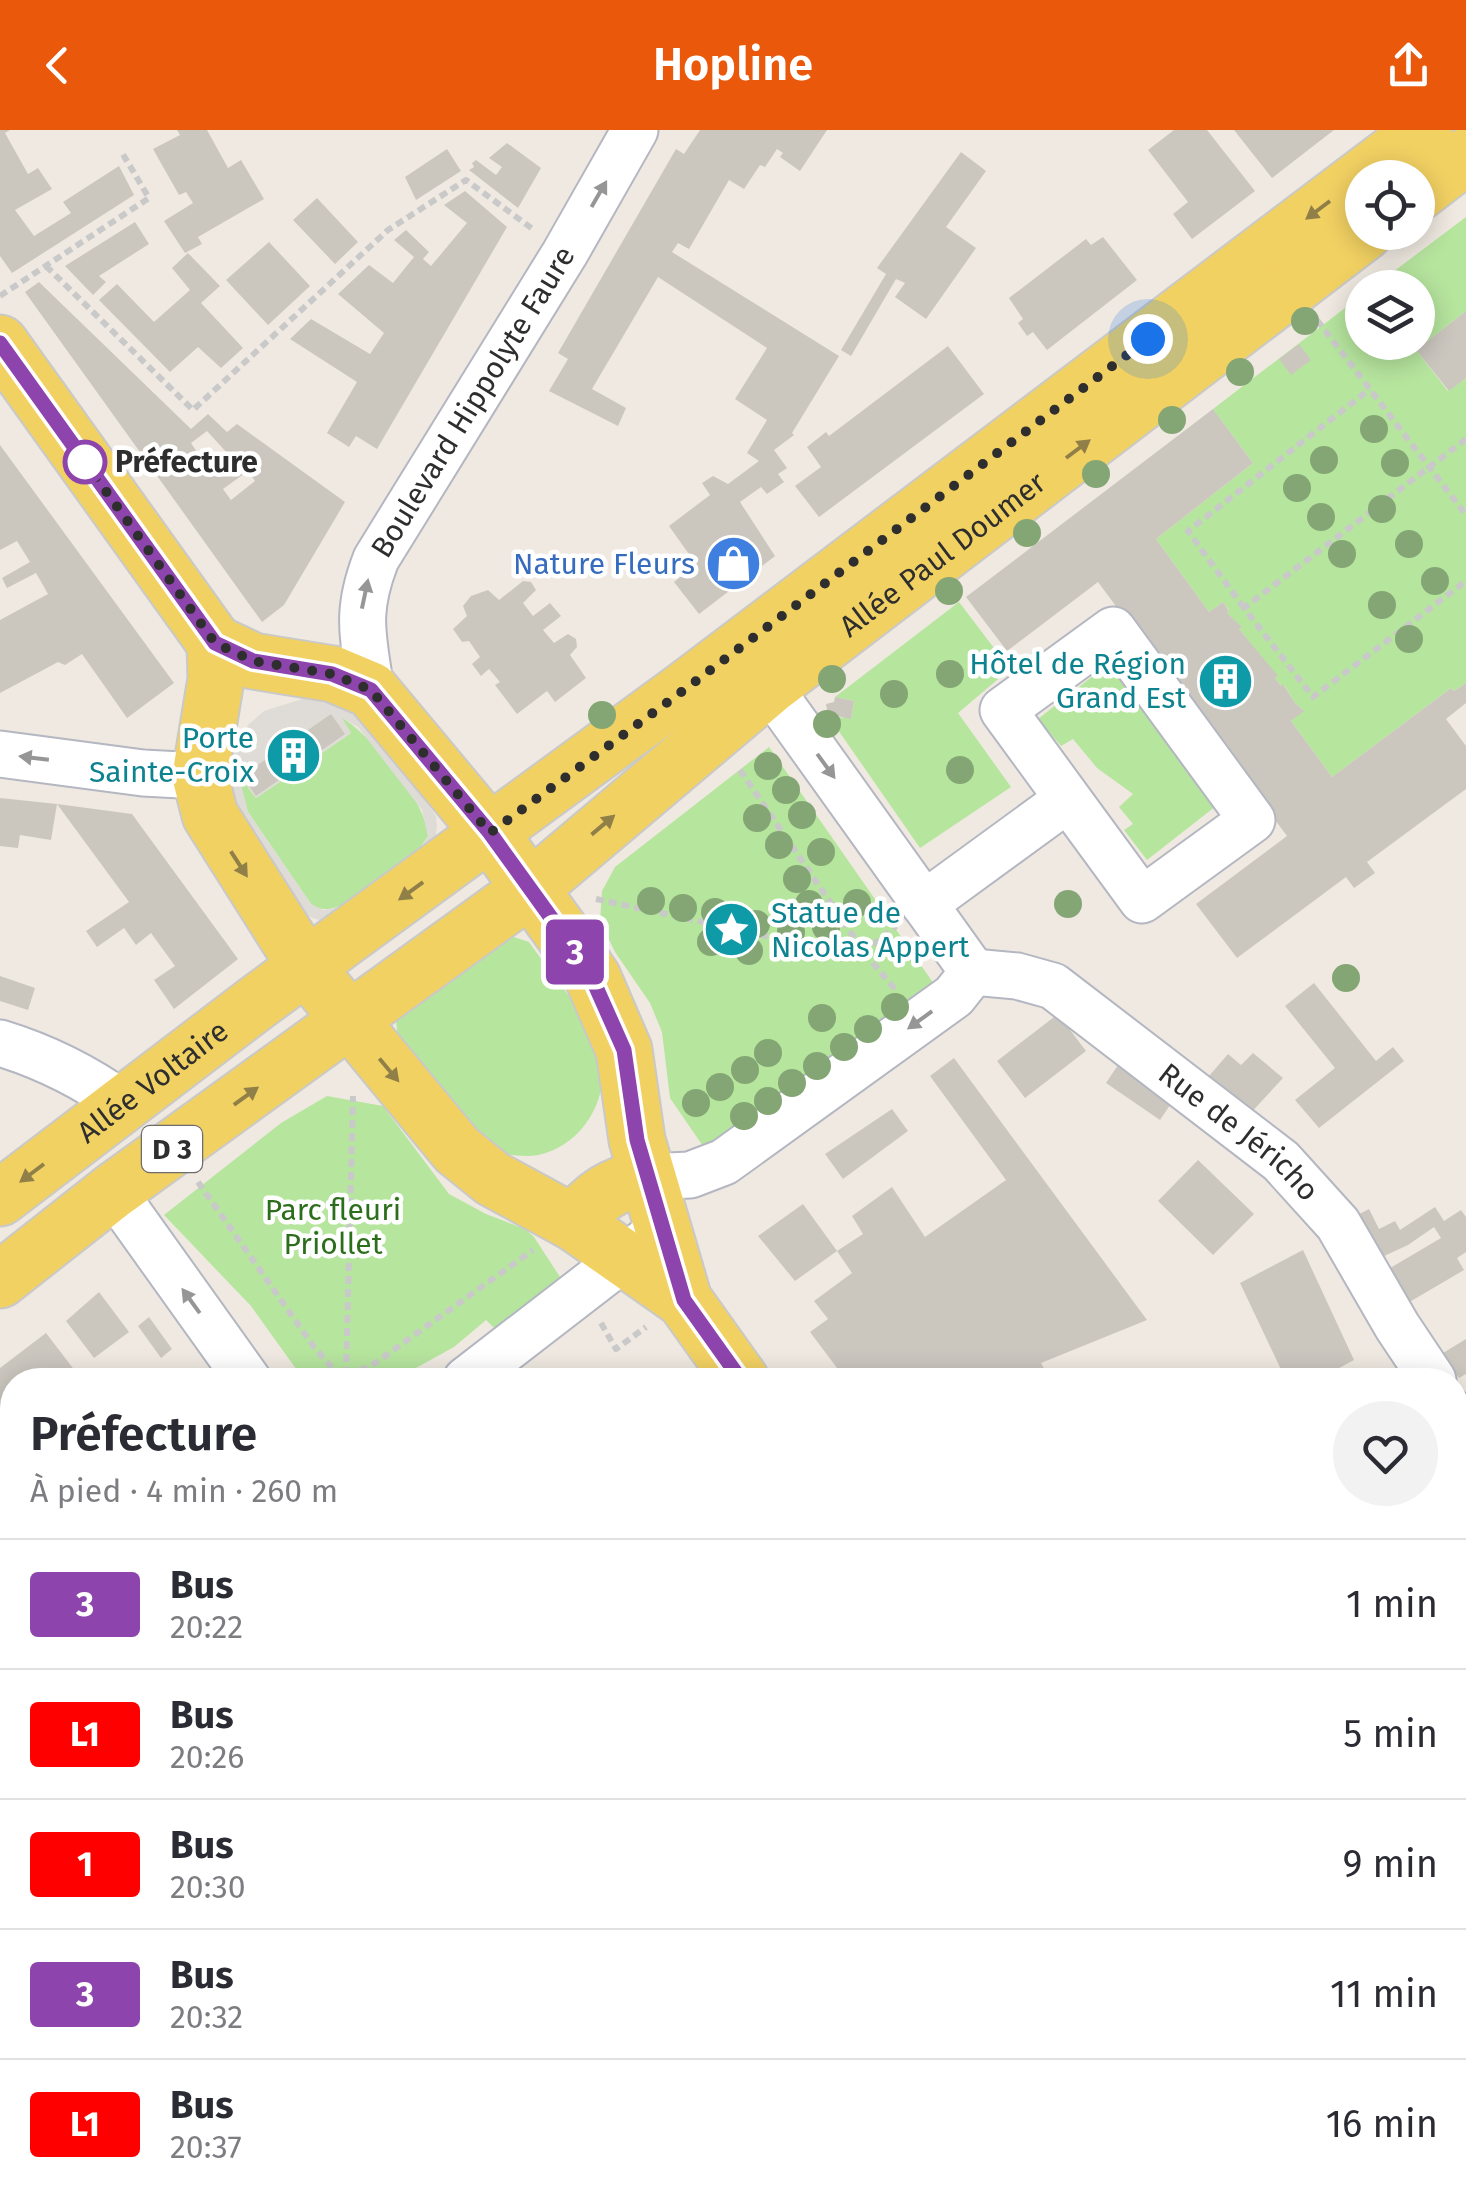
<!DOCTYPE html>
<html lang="fr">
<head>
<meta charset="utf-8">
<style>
	:root { --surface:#fff; --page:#f2f2f3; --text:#2b2b33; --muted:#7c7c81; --line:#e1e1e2; --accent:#ea580c }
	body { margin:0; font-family:"Fira Sans",sans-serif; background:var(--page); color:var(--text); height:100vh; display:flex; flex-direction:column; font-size:38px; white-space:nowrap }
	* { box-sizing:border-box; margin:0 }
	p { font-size:32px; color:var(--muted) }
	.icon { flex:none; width:55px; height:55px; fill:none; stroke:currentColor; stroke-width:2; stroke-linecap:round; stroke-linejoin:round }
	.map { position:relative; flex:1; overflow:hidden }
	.sheet { position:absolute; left:0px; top:1238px; width:1468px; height:842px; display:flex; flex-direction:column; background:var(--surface); border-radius:40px 40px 0 0; box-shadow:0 5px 25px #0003 }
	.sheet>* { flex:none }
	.badge { padding:0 20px; border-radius:8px; font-size:35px; line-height:65px }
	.tools { position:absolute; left:1345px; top:30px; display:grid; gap:20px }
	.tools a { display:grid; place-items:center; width:90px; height:90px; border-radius:50%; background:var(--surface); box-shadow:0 5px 25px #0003; font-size:50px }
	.you { position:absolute; width:50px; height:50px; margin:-25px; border:8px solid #fff; border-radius:50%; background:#1a73e8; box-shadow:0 0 0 15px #1a73e833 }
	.map>.badge { position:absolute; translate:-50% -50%; box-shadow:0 0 0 5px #fff }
	.round { display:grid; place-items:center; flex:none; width:105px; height:105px; border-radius:52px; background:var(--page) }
	.head { display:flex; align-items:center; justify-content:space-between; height:170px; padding:0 30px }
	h1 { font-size:48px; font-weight:600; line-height:75px }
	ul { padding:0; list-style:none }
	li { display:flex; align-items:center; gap:30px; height:130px; padding:0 30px; border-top:2px solid var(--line) }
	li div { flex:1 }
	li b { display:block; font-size:38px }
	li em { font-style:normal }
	li .badge { min-width:110px; font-weight:700; text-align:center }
	header { display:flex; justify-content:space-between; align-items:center; height:130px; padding:0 30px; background:var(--accent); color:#fff; font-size:45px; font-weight:600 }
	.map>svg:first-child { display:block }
	.education { fill:#f0e6d1 }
	.green { fill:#b6e59e }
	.plaza { fill:#dfdcd8; fill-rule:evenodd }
	.building { fill:#cbc7bf; fill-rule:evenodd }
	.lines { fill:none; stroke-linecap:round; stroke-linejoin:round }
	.minor-casing { stroke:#b4b7c1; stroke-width:49 }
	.major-casing { stroke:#c9c9c9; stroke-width:59 }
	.path { stroke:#c9c9c9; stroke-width:6; stroke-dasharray:8 5; stroke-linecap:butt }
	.minor { stroke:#fff; stroke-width:45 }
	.major { stroke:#f2d163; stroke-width:55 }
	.tree { fill:#84a574 }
	.oneway { fill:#969696 }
	.oneway2 { fill:#908048 }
	.line-casing { stroke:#fff; stroke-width:22 }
	.line { stroke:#8e44ad; stroke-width:15 }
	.walk { stroke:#2e2e2e; stroke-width:10; stroke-dasharray:0 18 }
	.stop-dot { fill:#fff; stroke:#8e44ad; stroke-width:5 }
	.labels { text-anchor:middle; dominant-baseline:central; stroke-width:9; stroke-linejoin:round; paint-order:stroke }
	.shield { fill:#fff; stroke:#6d6d6d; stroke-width:2.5 }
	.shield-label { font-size:28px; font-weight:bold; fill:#2e2e2e }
	.street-label { font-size:30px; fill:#2e2e2e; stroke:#fff }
	.stop-label { font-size:30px; font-weight:bold; fill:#2e2e2e; stroke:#fff; text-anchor:start }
	.shop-label { font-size:30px; fill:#366cbe; stroke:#fff; text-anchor:end }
	.culture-label { font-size:30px; fill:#0d838f; stroke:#fff; text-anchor:end }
	.park-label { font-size:30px; fill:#2c6e1b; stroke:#fff }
</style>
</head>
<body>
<header><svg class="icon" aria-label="back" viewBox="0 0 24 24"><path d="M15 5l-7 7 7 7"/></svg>Hopline<svg class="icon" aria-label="share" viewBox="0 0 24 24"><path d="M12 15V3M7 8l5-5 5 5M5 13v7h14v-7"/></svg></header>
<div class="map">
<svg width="1466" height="2078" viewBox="0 0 1466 2078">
	<rect width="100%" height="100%" fill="#efe9e1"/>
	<path class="education" d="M12,1496v418l-12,-23v-385z"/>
	<path class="green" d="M1466,87v94l-50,39 32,41 18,-13v305l-12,8 -3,-3 -119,89 -41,-56 12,-11 -8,-7 -11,-18 -3,1 -6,-8 2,-2 -38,-47 2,-2 -14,-14 2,-3 -6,-8 -14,10 -53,-73 97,-76 -40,-54 149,-114v47h56v-54l-45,-1z
		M959,472l51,67 -52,44 53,74 -91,61 -91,-131 22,1 3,-17 -19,-4z
		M1117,527l108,142 -78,61 -23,-30 9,-6 -14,-17 14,-13 -36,-26 -24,-29 -12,7 -23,-27z
		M339,586c31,17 87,84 89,120l-8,12c-22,18 -83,79 -109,56l-63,-92 -8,-30 1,-4 15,20 95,-65z
		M769,617l165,237 -229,165 -35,-51 -8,-66 -12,-29 -35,-51 -15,-31 2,-30 13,-24z
		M503,808l11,-1 15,5c20,29 52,66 66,96 23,47 -7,107 -57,117 -16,3 -32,-1 -47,-4l-93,-114 -2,-16 4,-8z
		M327,966l56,10 66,88 37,20 39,15 9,8 50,77 -58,45 -40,-39 -32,27 -60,33h-90l-53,-74 -87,-91 117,-92z"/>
	<path class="plaza" d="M302,569h17l30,8 33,32 54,77 1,11 -2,12 -111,83 -19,-7 -72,-100 -7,-36 2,-19 20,-35 16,-14zM342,588l16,9 64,83 6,26 -8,13 -77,58 -20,3 -12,-6 -63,-92 -8,-30 2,-3 14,19 95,-65z"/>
	<path class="building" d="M0,0h10l-5,3 23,41 10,-6 14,21 -37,21 19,26 37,-23 -8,-11 56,-36 15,29 -122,78 -12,-17z
		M177,0h30l21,38 13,-8 23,39 -66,38 4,7 -17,9 -21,-32 29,-18 -7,-11 -7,3 -26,-46 27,-14z
		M700,0h127l-27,41 -20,-14 3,-4 -6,-4 -12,18 -5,-2 -16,24 -15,-9 -40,69 -11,-6 -6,9 167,104 -47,77 2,2 -20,15 13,18 -9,6 6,8 -17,12 -6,-7 -21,15 35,54 -76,58 -25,-32 22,-18 -27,-38 41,-31 -8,-12 11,-7 15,8 31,-23 -12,-8 20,-33 -32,-21 32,-51 -109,-71 -66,112 34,19 -8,18 -69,-35 19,-32 -10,-6 118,-204 8,5z
		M1174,0h33l48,61 -63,48 -19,-25 15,-12 -40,-52z
		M1234,0h100l-62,48z
		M507,13l34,25 -23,40 -49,-38 5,-3 -2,-4 4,-3 20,15 6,-8 -13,-9z
		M447,19l14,22 -45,29 -11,-23z
		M961,22l25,19 -40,56 30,21 -50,71 -31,-22 10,-14 -9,-4 -45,77 -10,-6 45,-76 -9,-6z
		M465,61l42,36 -130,222 -21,-13 -7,11 -22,-14 30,-51 -67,-43 21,-20 59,35 14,-21 -46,-39 31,-29 24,18 21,-26 -20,-17 12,-10 23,22 -6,7 8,7 36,-43 -23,-18z
		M317,68l41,44 -23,22 -42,-44z
		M135,92l14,22 -50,32 7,6 -13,13 -28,-29z
		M1103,107l34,43 -90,70 -14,-18 -6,4 -9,-13 5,-4 -14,-21 77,-59 5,6z
		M269,112l41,44 -42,39 -42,-45z
		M188,123l32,33 -19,17 42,45 -22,20 -23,-21 -28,25 -71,-72 18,-16 37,38 36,-32 -18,-22z
		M39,152l152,147 17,-15 19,18 10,-8 108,78 -61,103 -22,17 -237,-330zM207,301l21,23 -20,15 -17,-26zM248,341l7,10 -24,19 -8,-11z
		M1466,181v67l-17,13 -33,-41z
		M1299,214l12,16 -20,15 -12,-16z
		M948,216l36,48 -165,123 -24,-31 26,-19 -14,-20 19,-15 3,4z
		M1213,279l40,54 -97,76 53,73 14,-10 6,9 -2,2 15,14 -3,2 39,47 -3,2 6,8 2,-2 12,19 9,8 -13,10 41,56 119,-89 3,3 12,-8v20l-20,16 20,27v43l-99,73 8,11 -21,15 -8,-11 -109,81 -41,-54 91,-68 -189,-254 -91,69 -41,-54z
		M0,315l174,238 -47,35 -45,-64 -17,11 -7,-3 -58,31v-73l48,-26 -12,-21 -29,15 -5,-10 28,-16 -13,-21 -17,9z
		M523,451l8,1 5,8 -13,13 10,13 17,-13 11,13 -18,14 11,13 14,-9 8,5 1,8 -7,8 16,23 -31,24 -8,-11 -30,23 -22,-29 5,-3 -11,-13 -8,7 -9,-12 8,-7 -11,-16 -7,1 -9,-13 14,-13 -4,-10 8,-10 17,-6 11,10z
		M835,567l19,4 -3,18 -19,-4 -5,-5 -1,-6 8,-2z
		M331,584l14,20 -89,62 -14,-20z
		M0,668l57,6 -6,36 -31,-5 -2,13 -18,-2z
		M57,674l75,10 106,145 -64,50 -20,-29 21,-14 -24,-33 -15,12 -12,-17 -27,19 -11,-16 43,-29z
		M0,846l35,12 -7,22 -28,-9z
		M1314,853l62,78 17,-14 11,14 -85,67 -24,-28 40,-32 -50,-62z
		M1058,884l28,37 -61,47 -28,-37z
		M1253,923l30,25 -37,40 -38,-32 1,-10 19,-22 13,11z
		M954,928l193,262 -106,43 6,11 -9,6h-25l-4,-5 -23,5h-140l-36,-48 18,-13 -14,-18 38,-28 -15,-22 26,-17 -11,-18 40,-29 33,50 81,-57 -76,-104z
		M1122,929l54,37 -16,24 -54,-37z
		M892,979l16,22 -65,48 -18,-25z
		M1198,1030l56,54 -41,41 -55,-54z
		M803,1074l34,47 -42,30 -37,-45z
		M1435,1077l9,14 17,-11 5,7v35l-9,6 7,12 -63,37 -21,-33 61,-36 -7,-11 -26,18 -39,18 -23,-42 23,-12 10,20 16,-8 5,9z
		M1303,1120l51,110 -37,20h-31l-46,-97z
		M99,1162l30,40 -35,26 -28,-37z
		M149,1187l23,32 -11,9 -23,-32z
		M46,1203l36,47h-70v54l-12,10v-76z
		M1466,1209v35l-7,4 -16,-25z
		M1466,1429v90l-11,-28v-58z
		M1466,1537v74l-11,5v-74z
		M12,1538v226l-12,-18v-200z
		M1466,1825v59l-11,4v-59z
		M1466,1975v103h-46l-8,-10h43v-87z
		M126,2068h32l-15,10h-25l-2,-4z
		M321,2068l4,4 8,-4h49l7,10h-85z
		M592,2068h19l7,10h-42z
		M1147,2068h54l6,5 8,-3 6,8h-86z"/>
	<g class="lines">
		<defs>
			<g id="minor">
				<path id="s1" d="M371,560c-8,-55 -16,-77 5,-131l189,-306 70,-123"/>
				<path d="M0,624l143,19 57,3"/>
				<path d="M924,774l144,-105 -65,-89 110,-80 139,190 -110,80 -74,-101"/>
				<path id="s2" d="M973,842l44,4 36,10 228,175 57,63 59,102 36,54"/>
				<path d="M0,913c46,14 84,33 123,61"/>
				<path d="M646,1047l44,-2 34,-13 230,-166 19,-24 -204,-285"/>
				<path d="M113,1061l135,189"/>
				<path d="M466,1250l184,-142"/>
				<path d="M1455,1284l11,16"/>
				<path d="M1455,1775l11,-4"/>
				<path d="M0,1846l12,-9"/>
				<path d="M0,1959l12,24"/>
				<path d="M65,2078l16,-10"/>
				<path d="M474,2078l15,-10"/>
			</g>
			<g id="major">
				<path d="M1418,63l48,-37"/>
				<path d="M0,213l215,300 38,18 80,13 38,16 119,143 80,111 23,34 31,72 13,90 47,160 57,80"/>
				<path d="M215,513l1,36 -16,97 10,39 96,152 151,183 36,29 81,44 110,77"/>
				<path id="s3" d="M0,1068l259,-197 425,-311 740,-560"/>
				<path d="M574,1093c20,-27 40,-39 72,-46"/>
				<path id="s4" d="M0,1150l113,-89 417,-302 239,-202 596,-455"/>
				<path d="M1321,2068l8,10"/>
			</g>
		</defs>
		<use href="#minor" class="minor-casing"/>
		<use href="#major" class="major-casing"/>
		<path class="path" d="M46,136l147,144 195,-180 78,-50 68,50
			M0,166l149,-98 -28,-47
			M1317,190l149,195
			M1466,309l-222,169 69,89 153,-116
			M1244,478l-56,-77 182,-142
			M740,640l124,182 29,35 -5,4
			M596,769l121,26
			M717 800a15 15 0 1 1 30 0a15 15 0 1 1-30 0Z
			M747,802l70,15 47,5 32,-26
			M198,1052l116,165 20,23 12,5 25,-9 162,-116
			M601,1193l15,26 30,-22
			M346,1245l7,-279"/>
		<use href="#minor" class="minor"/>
		<use href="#major" class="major"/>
	</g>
	<g class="tree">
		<circle cx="1305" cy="191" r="14"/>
		<circle cx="1240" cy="242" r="14"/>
		<circle cx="1172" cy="290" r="14"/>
		<circle cx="1374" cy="299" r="14"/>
		<circle cx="1324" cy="330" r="14"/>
		<circle cx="1395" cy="333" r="14"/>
		<circle cx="1096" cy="344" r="14"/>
		<circle cx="1297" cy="358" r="14"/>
		<circle cx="1382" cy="379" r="14"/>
		<circle cx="1321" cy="387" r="14"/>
		<circle cx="1027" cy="403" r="14"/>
		<circle cx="1409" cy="414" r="14"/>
		<circle cx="1342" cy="424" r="14"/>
		<circle cx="1435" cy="451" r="14"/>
		<circle cx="949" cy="461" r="14"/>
		<circle cx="1382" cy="475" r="14"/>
		<circle cx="1409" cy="509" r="14"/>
		<circle cx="950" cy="544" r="14"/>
		<circle cx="832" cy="549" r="14"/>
		<circle cx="894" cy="564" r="14"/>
		<circle cx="602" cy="585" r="14"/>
		<circle cx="827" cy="594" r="14"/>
		<circle cx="768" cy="636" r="14"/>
		<circle cx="960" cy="640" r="14"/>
		<circle cx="786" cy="660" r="14"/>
		<circle cx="802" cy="685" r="14"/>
		<circle cx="757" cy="688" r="14"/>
		<circle cx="779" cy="715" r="14"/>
		<circle cx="821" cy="722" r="14"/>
		<circle cx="797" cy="749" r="14"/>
		<circle cx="651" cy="771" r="14"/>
		<circle cx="857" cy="773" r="14"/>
		<circle cx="809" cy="774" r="14"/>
		<circle cx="1068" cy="774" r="14"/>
		<circle cx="683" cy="778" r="14"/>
		<circle cx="715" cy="782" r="14"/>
		<circle cx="756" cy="794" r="14"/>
		<circle cx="826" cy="797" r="14"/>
		<circle cx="791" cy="802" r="14"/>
		<circle cx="711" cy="812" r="14"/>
		<circle cx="749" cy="821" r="14"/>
		<circle cx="1346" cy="848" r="14"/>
		<circle cx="895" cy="877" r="14"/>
		<circle cx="822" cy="888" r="14"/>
		<circle cx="868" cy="899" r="14"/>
		<circle cx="844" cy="917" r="14"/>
		<circle cx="768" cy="923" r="14"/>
		<circle cx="817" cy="936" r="14"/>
		<circle cx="745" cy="940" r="14"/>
		<circle cx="792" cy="953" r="14"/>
		<circle cx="720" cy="957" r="14"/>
		<circle cx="768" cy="971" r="14"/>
		<circle cx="696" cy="973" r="14"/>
		<circle cx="744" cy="986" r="14"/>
	</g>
	<defs><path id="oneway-solid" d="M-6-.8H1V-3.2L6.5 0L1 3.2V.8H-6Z" transform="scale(2.5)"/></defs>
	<g class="oneway">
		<use href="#oneway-solid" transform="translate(599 64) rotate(-60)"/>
		<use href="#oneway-solid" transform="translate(365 464) rotate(-78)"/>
		<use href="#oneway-solid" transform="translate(34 628) rotate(-173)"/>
		<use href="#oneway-solid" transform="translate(826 636) rotate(54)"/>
		<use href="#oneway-solid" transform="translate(920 890) rotate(144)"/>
		<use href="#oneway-solid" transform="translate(191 1171) rotate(-126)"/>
	</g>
	<g class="oneway2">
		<use href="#oneway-solid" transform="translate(1318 80) rotate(143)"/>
		<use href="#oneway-solid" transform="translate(1078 319) rotate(-37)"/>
		<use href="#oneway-solid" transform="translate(603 695) rotate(-40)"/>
		<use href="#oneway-solid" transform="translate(239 734) rotate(57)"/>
		<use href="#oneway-solid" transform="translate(411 761) rotate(144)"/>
		<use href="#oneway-solid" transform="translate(389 940) rotate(50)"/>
		<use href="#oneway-solid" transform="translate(246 966) rotate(-36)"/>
		<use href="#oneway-solid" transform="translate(32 1043) rotate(143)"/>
	</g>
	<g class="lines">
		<defs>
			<path id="line" d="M0,213l215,300 38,18 79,13 39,16 119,143 80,111 22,34 32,72 13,90 47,160 57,80"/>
		</defs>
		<use href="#line" class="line-casing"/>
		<use href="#line" class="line"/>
		<path class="walk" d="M85,332l-5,-7 135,188 38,18 79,13 39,16 119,143 194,-143 464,-351"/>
	</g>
	<defs>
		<symbol id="shop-disc" viewBox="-11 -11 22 22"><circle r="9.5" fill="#3f7fe0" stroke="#fff"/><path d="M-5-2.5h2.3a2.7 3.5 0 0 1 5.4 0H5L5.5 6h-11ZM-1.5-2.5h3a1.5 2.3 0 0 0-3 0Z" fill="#fff"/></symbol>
		<symbol id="building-disc" viewBox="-11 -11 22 22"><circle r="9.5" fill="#0f9aa8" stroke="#fff"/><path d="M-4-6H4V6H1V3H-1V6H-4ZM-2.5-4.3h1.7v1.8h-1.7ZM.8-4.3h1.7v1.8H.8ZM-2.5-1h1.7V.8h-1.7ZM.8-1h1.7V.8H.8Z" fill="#fff"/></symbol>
		<symbol id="sight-disc" viewBox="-11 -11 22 22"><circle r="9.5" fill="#0f9aa8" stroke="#fff"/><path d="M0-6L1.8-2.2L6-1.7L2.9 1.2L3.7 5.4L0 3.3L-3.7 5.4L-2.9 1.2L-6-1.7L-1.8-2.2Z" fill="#fff"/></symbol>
	</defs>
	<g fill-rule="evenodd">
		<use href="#shop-disc" x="702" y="402" width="63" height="63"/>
		<use href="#building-disc" x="1194" y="520" width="63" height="63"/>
		<use href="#building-disc" x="262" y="594" width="63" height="63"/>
		<use href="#sight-disc" x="700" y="768" width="63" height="63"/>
	</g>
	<circle class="stop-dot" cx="85" cy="332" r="20"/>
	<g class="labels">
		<rect class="shield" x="142" y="996" width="60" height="46" rx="8"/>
		<g class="shield-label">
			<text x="172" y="1019">D 3</text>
		</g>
		<g class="street-label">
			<text stroke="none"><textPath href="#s1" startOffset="318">Boulevard Hippolyte Faure</textPath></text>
			<text stroke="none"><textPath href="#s4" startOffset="1190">Allée Paul Doumer</textPath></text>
			<text stroke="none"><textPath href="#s3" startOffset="192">Allée Voltaire</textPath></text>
			<text stroke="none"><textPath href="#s2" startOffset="318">Rue de Jéricho</textPath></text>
		</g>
		<g class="stop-label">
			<text x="115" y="332">Préfecture</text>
		</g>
		<g class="shop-label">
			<text x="695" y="434">Nature Fleurs</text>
		</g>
		<g class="culture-label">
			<text x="1186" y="534">Hôtel de Région<tspan x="1186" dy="34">Grand Est</tspan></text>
			<text x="254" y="608">Porte<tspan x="254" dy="34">Sainte-Croix</tspan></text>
			<text x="771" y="783" text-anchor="start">Statue de<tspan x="771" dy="34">Nicolas Appert</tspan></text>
		</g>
		<g class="park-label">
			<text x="333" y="1080">Parc fleuri<tspan x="333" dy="34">Priollet</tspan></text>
		</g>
	</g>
</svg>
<div class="tools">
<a><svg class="icon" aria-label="locate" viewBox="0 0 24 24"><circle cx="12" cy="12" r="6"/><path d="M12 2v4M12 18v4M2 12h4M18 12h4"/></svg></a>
<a><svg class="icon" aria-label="layers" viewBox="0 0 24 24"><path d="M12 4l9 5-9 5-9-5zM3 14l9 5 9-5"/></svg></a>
</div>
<div class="you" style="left:1148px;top:209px"></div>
<b class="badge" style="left:575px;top:822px;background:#8e44ad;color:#fff">3</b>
<section class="sheet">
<div class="head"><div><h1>Préfecture</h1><p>À pied · 4 min · 260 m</p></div><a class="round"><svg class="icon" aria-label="heart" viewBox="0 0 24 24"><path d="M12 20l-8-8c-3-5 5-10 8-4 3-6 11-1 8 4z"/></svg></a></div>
<ul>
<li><span class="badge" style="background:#8e44ad;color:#fff">3</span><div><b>Bus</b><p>20:22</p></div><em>1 min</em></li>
<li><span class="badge" style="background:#f00;color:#fff">L1</span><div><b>Bus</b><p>20:26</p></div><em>5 min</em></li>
<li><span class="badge" style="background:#f00;color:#fff">1</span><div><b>Bus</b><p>20:30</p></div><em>9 min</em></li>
<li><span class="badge" style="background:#8e44ad;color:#fff">3</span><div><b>Bus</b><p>20:32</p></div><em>11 min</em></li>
<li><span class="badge" style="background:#f00;color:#fff">L1</span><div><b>Bus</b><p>20:37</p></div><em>16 min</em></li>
</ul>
</section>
</div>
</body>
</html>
